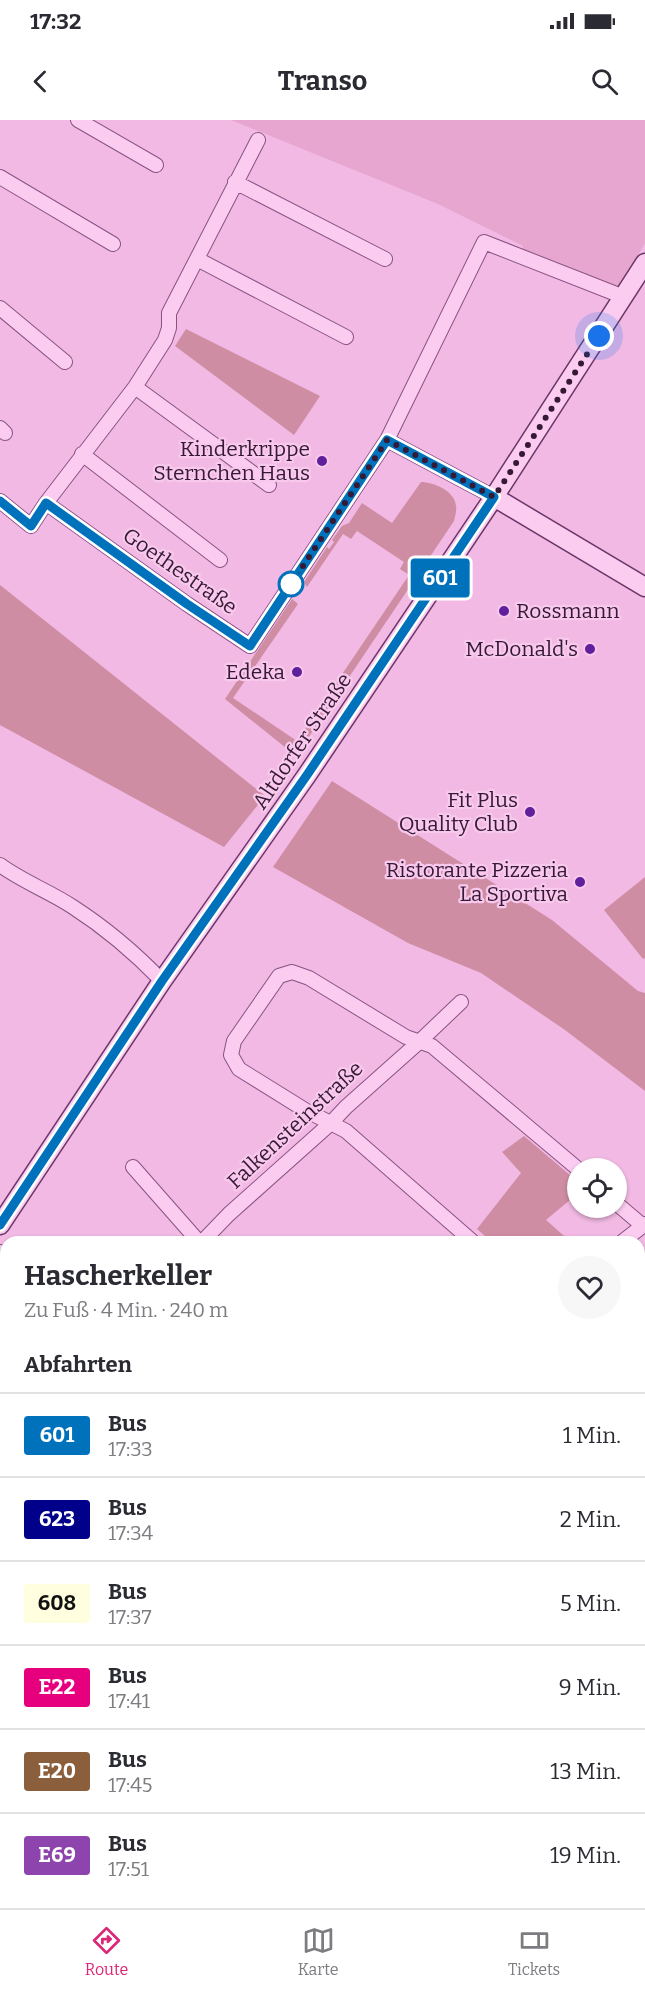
<!DOCTYPE html>
<html lang="de">
<head>
<meta charset="utf-8">
<style>
	:root { --surface:#fff; --page:#f7f7f7; --text:#2b2b33; --muted:#7c7c81; --line:#e1e1e2; --accent:#db2777 }
	body { margin:0; font-family:Bitter,serif; background:var(--page); color:var(--text); height:100vh; display:flex; flex-direction:column; font-size:22px; white-space:nowrap }
	* { box-sizing:border-box; margin:0 }
	p { font-size:20px; color:var(--muted) }
	.icon { flex:none; width:33px; height:33px; fill:none; stroke:currentColor; stroke-width:2; stroke-linecap:round; stroke-linejoin:round }
	.map { position:relative; flex:1; overflow:hidden }
	.details { position:absolute; left:0px; top:1116px; width:645px; height:672px; display:flex; flex-direction:column; background:var(--surface); border-radius:18px 18px 0 0; box-shadow:0 2px 4px #0004 }
	.details>* { flex:none }
	.badge { padding:0 12px; border-radius:4px; font-size:21px; line-height:39px }
	.fabs { position:absolute; left:567px; top:1038px; display:grid; gap:12px }
	.fabs a { display:grid; place-items:center; width:60px; height:60px; border-radius:50%; background:var(--surface); box-shadow:0 2px 4px #0004; font-size:30px }
	.you { position:absolute; width:30px; height:30px; margin:-15px; border:4px solid #fff; border-radius:50%; background:#1a73e8; box-shadow:0 0 0 9px #1a73e833 }
	.map>.badge { position:absolute; translate:-50% -50%; box-shadow:0 0 0 3px #fff }
	h2 { padding:0 24px; font-size:22px; line-height:54px }
	.round { display:grid; place-items:center; flex:none; width:63px; height:63px; border-radius:32px; background:var(--page) }
	.head { display:flex; align-items:center; justify-content:space-between; height:102px; padding:0 24px }
	h1 { font-size:28px; font-weight:700; line-height:45px }
	ul { padding:0; list-style:none }
	li { display:flex; align-items:center; gap:18px; height:84px; padding:0 24px; border-top:2px solid var(--line) }
	li div { flex:1 }
	li b { display:block; font-size:22px }
	li em { font-style:normal }
	li .badge { min-width:66px; font-weight:700; text-align:center }
	.status { display:flex; justify-content:space-between; align-items:center; height:42px; padding:0 30px; background:var(--surface); direction:ltr }
	.status svg { height:16px; fill:currentColor }
	header { display:flex; justify-content:space-between; align-items:center; height:78px; padding:0 24px; background:var(--surface); font-size:27px; font-weight:700 }
	.menu { display:flex; justify-content:space-around; align-items:center; height:84px; border-top:2px solid var(--line); background:var(--surface); font-size:16px; color:var(--muted) }
	.menu a { display:grid; justify-items:center; gap:3px }
	.menu .on { color:var(--accent) }
	.map>svg:first-child { display:block }
	.farmland { fill:#e7a6cf }
	.green { fill:#cf8da4 }
	.lines { fill:none; stroke-linecap:round; stroke-linejoin:round }
	.street-casing { stroke:#885384; stroke-width:16 }
	.secondary-casing { stroke:#693667; stroke-width:21 }
	.street { stroke:#fbccf0; stroke-width:14 }
	.secondary { stroke:#fbccf0; stroke-width:18 }
	.line-casing { stroke:#fff; stroke-width:14 }
	.line { stroke:#0072bc; stroke-width:9 }
	.walk { stroke:#351935; stroke-width:6; stroke-dasharray:0 10.8 }
	.poi-dot { fill:#601f9b; stroke:#f8c9ec; stroke-width:2 }
	.stop-dot { fill:#fff; stroke:#0072bc; stroke-width:3 }
	.labels { text-anchor:middle; dominant-baseline:central; stroke-width:4.5; stroke-linejoin:round; paint-order:stroke }
	.poi-label { font-size:21px; fill:#351935; stroke:#f8c9ec; text-anchor:end }
	.street-label { font-size:21px; fill:#351935; stroke:#f8c9ec }
</style>
</head>
<body>
<div class="status"><b>17:32</b><svg viewBox="0 0 49 12"><path d="M0 12V9h3v3zM5 12V6h3v6zM10 12V3h3v9zM15 12V0h3v12zM26 1h20v11H26zM47 4h2v5h-2z"/></svg></div>
<header><svg class="icon" aria-label="back" viewBox="0 0 24 24"><path d="M15 5l-7 7 7 7"/></svg>Transo<svg class="icon" aria-label="search" viewBox="0 0 24 24"><circle cx="10" cy="10" r="6"/><path d="M15 15l6 6"/></svg></header>
<div class="map">
<svg width="645" height="1788" viewBox="0 0 645 1788">
	<rect width="100%" height="100%" fill="#f1b9e3"/>
	<path class="farmland" d="M231,0h414v123l-23,41 -5,2 -7,-1 -88,-34 1,-5 -85,-42z"/>
	<path class="green" d="M186,209l134,67 -26,39 -119,-89z
		M421,362c13,0 34,9 35,24 1,4 -1,10 -2,15l-158,235 -71,-57 67,-100 6,5 -65,94 64,43 112,-166 -9,-6 4,-7 -47,-31 -6,8 -8,-5 -36,53 -3,-5 23,-35 2,2 5,-7 -2,-2 10,-14 7,-3 13,-20 30,20z
		M0,465l265,211 -41,51 -224,-122z
		M332,661l220,139 86,71 7,2v98l-80,-61 -84,-57 -73,-30 -135,-76z
		M645,757v81l-2,1 -39,-49z
		M524,1016l53,45v13l-31,26 25,22h-79l-15,-13 44,-56 -19,-21z
		M0,1736l6,5v41h48l7,6h-61z
		M207,1782h164l-5,6h-150z"/>
	<g class="lines">
		<defs>
			<path id="street" d="M78,0l78,45
				M0,57l113,67
				M235,62l150,77
				M197,139l149,78
				M0,188l65,54
				M135,267l134,98
				M0,308l5,5
				M387,320l107,57
				M82,334l138,106
				M0,381l31,25 15,-23 141,101 63,42 137,-206 97,-198 140,55
				M46,383l89,-116 30,-47 4,-12v-15l89,-173
				M0,745c23,17 49,26 73,42 31,20 63,47 89,74
				M133,1047l66,75
				M616,1083l27,23
				M202,1122l27,-28 102,-91 15,-16 73,-65 42,-40
				M473,1122l-127,-111 -41,-21 -66,-41 -8,-14 3,-14 45,-65 13,-4 17,6 97,59 26,9 146,123
				M622,1122l23,-18
				M0,1132l6,7
				M639,1246l6,4
				M639,1395l6,3
				M0,1437l6,-9
				M639,1490l6,-5
				M0,1638l6,4
				M3,1716l3,-4
				M639,1768l6,-5
				M639,1778l6,6
				M207,1782l9,6
				M366,1788l5,-6
				M617,1788l6,-6"/>
			<path id="secondary" d="M494,377l151,90
				M0,1105l162,-244 145,-206 187,-278 151,-234"/>
		</defs>
		<use href="#street" class="street-casing"/>
		<use href="#secondary" class="secondary-casing"/>
		<use href="#street" class="street"/>
		<use href="#secondary" class="secondary"/>
	</g>
	<g class="lines">
		<defs>
			<path id="line" d="M0,381l31,25 15,-23 141,101 63,42 137,-206 107,57 -187,278 -145,206 -162,244"/>
		</defs>
		<use href="#line" class="line-casing"/>
		<use href="#line" class="line"/>
		<path class="walk" d="M291,464l96,-144 107,57 105,-161"/>
	</g>
	<g class="poi-dot">
		<circle cx="322" cy="341" r="6"/>
		<circle cx="504" cy="491" r="6"/>
		<circle cx="590" cy="529" r="6"/>
		<circle cx="297" cy="552" r="6"/>
		<circle cx="530" cy="692" r="6"/>
		<circle cx="580" cy="762" r="6"/>
	</g>
	<circle class="stop-dot" cx="291" cy="464" r="12"/>
	<g class="labels">
		<g class="poi-label">
			<text x="310" y="329">Kinderkrippe<tspan x="310" dy="24">Sternchen Haus</tspan></text>
			<text x="516" y="491" text-anchor="start">Rossmann</text>
			<text x="578" y="529">McDonald's</text>
			<text x="285" y="552">Edeka</text>
			<text x="518" y="680">Fit Plus<tspan x="518" dy="24">Quality Club</tspan></text>
			<text x="568" y="750">Ristorante Pizzeria<tspan x="568" dy="24">La Sportiva</tspan></text>
		</g>
		<g class="street-label">
			<text transform="translate(180 451) rotate(35)">Goethestraße</text>
			<text transform="translate(302 621) rotate(-56)">Altdorfer Straße</text>
			<text transform="translate(295 1005) rotate(-43)">Falkensteinstraße</text>
		</g>
	</g>
</svg>
<div class="fabs">
<a><svg class="icon" aria-label="locate" viewBox="0 0 24 24"><circle cx="12" cy="12" r="6"/><path d="M12 2v4M12 18v4M2 12h4M18 12h4"/></svg></a>
</div>
<div class="you" style="left:599px;top:216px"></div>
<b class="badge" style="left:440px;top:458px;background:#0072bc;color:#fff">601</b>
<section class="details">
<div class="head"><div><h1>Hascherkeller</h1><p>Zu Fuß · 4 Min. · 240 m</p></div><a class="round"><svg class="icon" aria-label="heart" viewBox="0 0 24 24"><path d="M12 20l-8-8c-3-5 5-10 8-4 3-6 11-1 8 4z"/></svg></a></div>
<h2>Abfahrten</h2>
<ul>
<li><span class="badge" style="background:#0072bc;color:#fff">601</span><div><b>Bus</b><p>17:33</p></div><em>1 Min.</em></li>
<li><span class="badge" style="background:#00008b;color:#fff">623</span><div><b>Bus</b><p>17:34</p></div><em>2 Min.</em></li>
<li><span class="badge" style="background:#ffffe0;color:#111">608</span><div><b>Bus</b><p>17:37</p></div><em>5 Min.</em></li>
<li><span class="badge" style="background:#e6007e;color:#fff">E22</span><div><b>Bus</b><p>17:41</p></div><em>9 Min.</em></li>
<li><span class="badge" style="background:#8b5e3c;color:#fff">E20</span><div><b>Bus</b><p>17:45</p></div><em>13 Min.</em></li>
<li><span class="badge" style="background:#8e44ad;color:#fff">E69</span><div><b>Bus</b><p>17:51</p></div><em>19 Min.</em></li>
</ul>
</section>
</div>
<nav class="menu">
<a class="on"><svg class="icon" aria-label="directions" viewBox="0 0 24 24"><path d="M12 3l9 9-9 9-9-9zM9 14v-3h6M13 9l2 2-2 2"/></svg>Route</a>
<a><svg class="icon" aria-label="map" viewBox="0 0 24 24"><path d="M3 6l6-2 6 2 6-2v14l-6 2-6-2-6 2zM9 4v14M15 6v14"/></svg>Karte</a>
<a><svg class="icon" aria-label="tickets" viewBox="0 0 24 24"><path d="M3 7h18v10H3zM15 7v10"/></svg>Tickets</a>
</nav>
</body>
</html>
